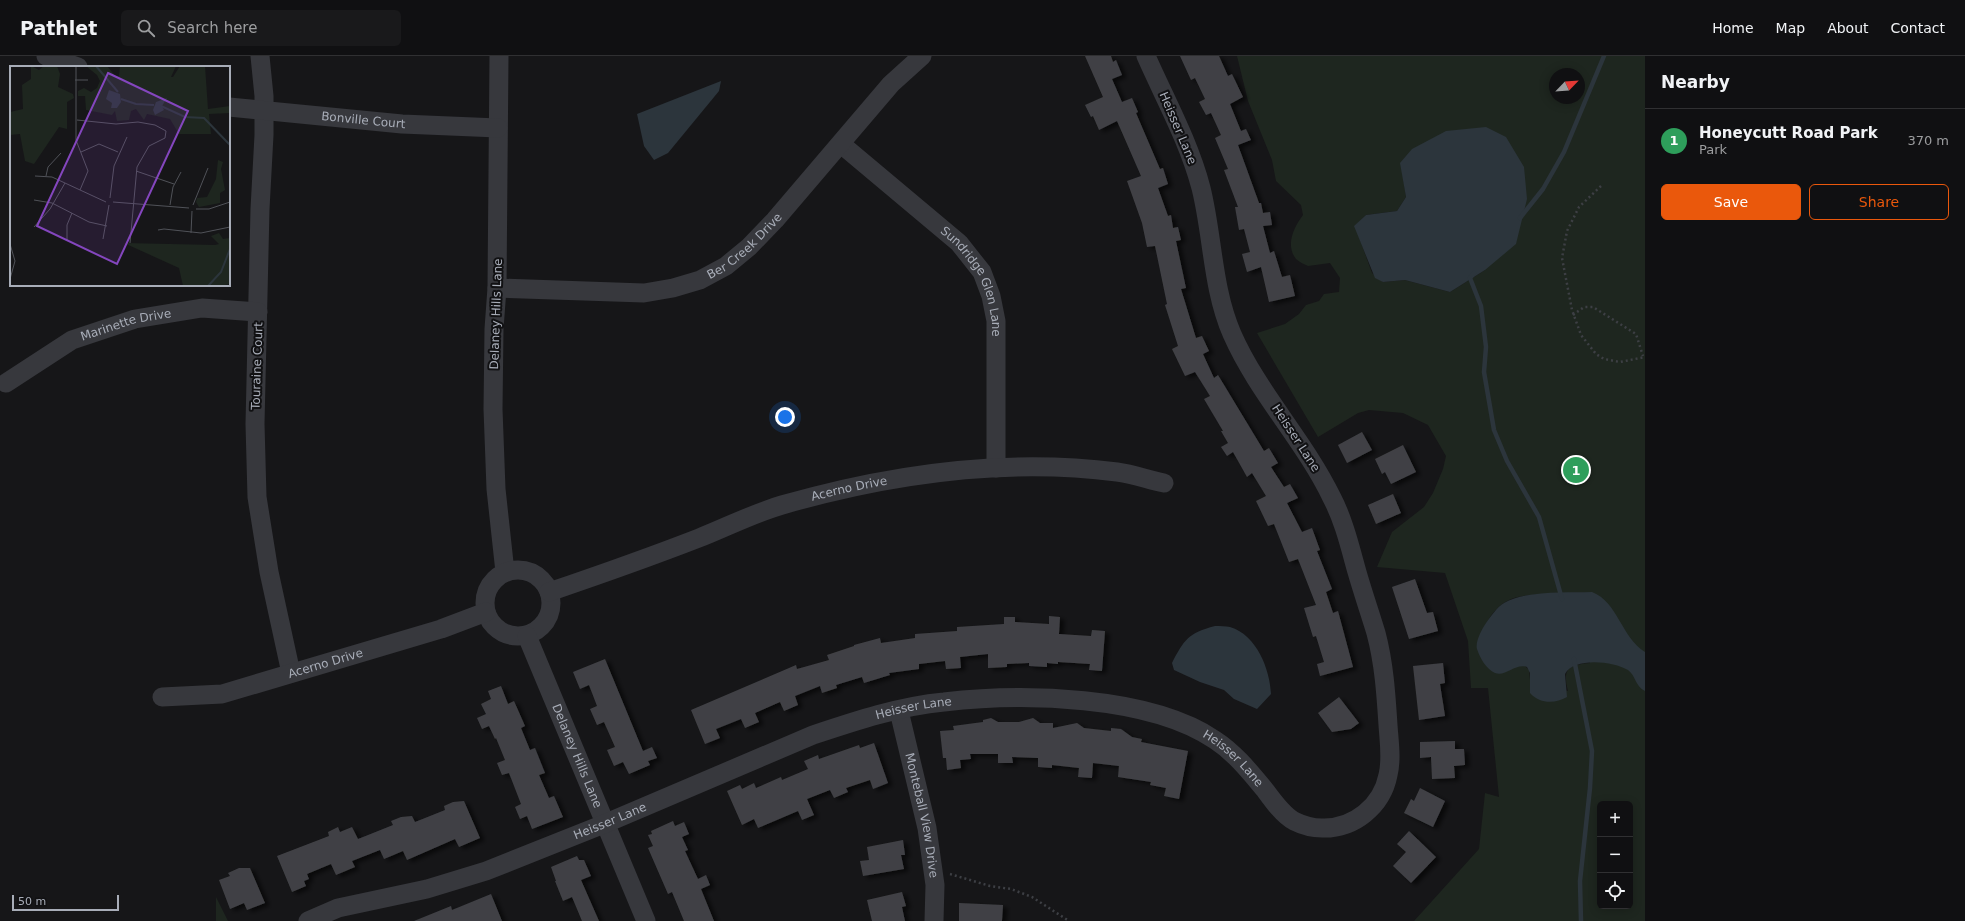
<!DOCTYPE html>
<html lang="en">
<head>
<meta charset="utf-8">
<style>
  body { margin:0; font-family:"DejaVu Sans",sans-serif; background:#19191b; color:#f1f3f6 }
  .controls { position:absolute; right:12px; bottom:12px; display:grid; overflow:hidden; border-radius:6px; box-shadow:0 2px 10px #0003 }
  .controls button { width:36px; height:36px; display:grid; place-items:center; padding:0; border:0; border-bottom:1px solid #303032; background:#101012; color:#f1f3f6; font:20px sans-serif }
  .compass { position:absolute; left:1549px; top:12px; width:36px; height:36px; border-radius:50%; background:#101012; box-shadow:0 2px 10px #0003; rotate:65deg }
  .scale { position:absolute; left:12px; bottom:10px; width:107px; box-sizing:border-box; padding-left:4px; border:2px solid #a8adb8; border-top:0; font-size:11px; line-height:14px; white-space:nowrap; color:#a8adb8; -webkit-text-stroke:3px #111113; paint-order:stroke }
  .you { position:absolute; left:785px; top:361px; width:14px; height:14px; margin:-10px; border:3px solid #fff; border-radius:50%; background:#1a73e8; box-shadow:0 0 0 6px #1a73e833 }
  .badge { display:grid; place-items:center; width:26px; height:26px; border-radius:50%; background:#ea580c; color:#fff; font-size:13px; font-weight:700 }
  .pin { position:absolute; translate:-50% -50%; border:2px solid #fff; box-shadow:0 1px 4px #0006 }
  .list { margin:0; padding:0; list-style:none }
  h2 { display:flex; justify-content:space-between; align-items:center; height:52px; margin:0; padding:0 16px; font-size:17px }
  h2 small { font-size:13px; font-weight:400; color:#9c9d9f }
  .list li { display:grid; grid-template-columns:26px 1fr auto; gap:12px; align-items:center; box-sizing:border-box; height:64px; padding:0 16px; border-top:1px solid #303032 }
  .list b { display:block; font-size:15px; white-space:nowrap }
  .list p { margin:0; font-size:13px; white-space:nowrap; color:#9c9d9f }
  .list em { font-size:13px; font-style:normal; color:#9c9d9f }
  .actions { display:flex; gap:8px; padding:12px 16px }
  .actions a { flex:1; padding:9px 0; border:1px solid #ea580c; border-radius:6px; text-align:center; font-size:14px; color:#ea580c }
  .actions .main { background:#ea580c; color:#fff }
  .icon { flex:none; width:22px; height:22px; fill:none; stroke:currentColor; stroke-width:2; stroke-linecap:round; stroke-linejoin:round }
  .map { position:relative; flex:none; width:1645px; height:865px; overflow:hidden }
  header { display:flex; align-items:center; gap:24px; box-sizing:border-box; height:56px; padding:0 20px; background:#101012; border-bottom:1px solid #303032 }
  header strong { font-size:19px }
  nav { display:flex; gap:22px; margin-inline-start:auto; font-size:14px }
  .search { width:280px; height:36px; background:#19191b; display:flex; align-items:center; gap:10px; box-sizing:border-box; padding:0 14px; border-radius:6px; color:#9c9d9f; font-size:15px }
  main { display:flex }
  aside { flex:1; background:#101012 }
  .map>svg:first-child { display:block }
  .green { fill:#1e261f; fill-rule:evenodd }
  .water { fill:#2c353c }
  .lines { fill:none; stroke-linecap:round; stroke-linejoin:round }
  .stream { stroke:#2c353c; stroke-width:4.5 }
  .building { fill:#404145; filter:url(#shadow) }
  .path { stroke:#3d3f44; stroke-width:2.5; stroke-dasharray:2 3; stroke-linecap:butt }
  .minor { stroke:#37383d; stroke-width:19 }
  .labels { text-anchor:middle; stroke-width:4; stroke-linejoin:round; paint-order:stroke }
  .street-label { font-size:12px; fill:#a8adb8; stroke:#111113 }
  .inset-river { fill:none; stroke:#2c353c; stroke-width:2 }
  .inset-road { fill:none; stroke:#505258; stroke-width:1 }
  .view { fill:#8446be; fill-opacity:0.15; stroke:#8446be; stroke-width:2 }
  .inset-edge { fill:none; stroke:#a8adb8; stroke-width:2 }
</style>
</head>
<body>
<header>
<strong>Pathlet</strong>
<div class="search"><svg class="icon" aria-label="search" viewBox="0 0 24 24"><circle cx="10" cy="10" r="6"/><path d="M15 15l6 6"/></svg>Search here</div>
<nav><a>Home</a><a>Map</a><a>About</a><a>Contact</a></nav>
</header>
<main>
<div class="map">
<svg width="1645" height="865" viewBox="0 0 1645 865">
  <defs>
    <filter id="shadow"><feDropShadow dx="4.5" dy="2.5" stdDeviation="2" flood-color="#0009"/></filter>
  </defs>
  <rect width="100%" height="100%" fill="#161618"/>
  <g class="green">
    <path d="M 1237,0 L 1645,0 L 1645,865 L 1414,865 L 1479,793 L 1485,737 L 1499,741 L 1488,632 L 1471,632 L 1468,585 L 1445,517 L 1377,511 L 1392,476 L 1424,451 L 1433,437 L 1443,413 L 1446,400 L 1428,369 L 1403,357 L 1369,354 L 1358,357 L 1318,381 L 1257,277 L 1285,268 L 1299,258 L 1306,249 L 1319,245 L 1324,238 L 1339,236 L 1340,222 L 1330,207 L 1308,210 C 1304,208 1299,206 1296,203 C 1285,189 1294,171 1303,159 L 1301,149 L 1276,125 L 1272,104 L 1248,45 ZM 1555,18 L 1579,18 L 1579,42 L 1555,42 ZM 1401,107 L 1485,214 L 1450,236 L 1405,224 L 1383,226 L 1372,217 L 1355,170 L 1366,159 L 1397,155 L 1406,141 ZM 1543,538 L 1590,607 C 1569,609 1562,612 1568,635 L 1530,624 L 1529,614 L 1524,609 L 1516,610 L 1507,615 L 1477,590 C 1482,573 1492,552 1509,544 C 1520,539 1532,539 1543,538 ZM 1600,748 L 1630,748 L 1630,850 L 1600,850 Z"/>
    <path d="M 216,841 L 228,865 L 216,865 Z"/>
  </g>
  <g class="water">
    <path d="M 721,25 L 719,35 L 668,97 L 654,104 L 644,90 L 637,58 Z"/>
    <path d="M 1486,71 L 1506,81 L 1524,111 L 1527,143 L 1516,188 L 1485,214 L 1450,236 L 1405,224 L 1383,226 L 1375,222 L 1354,170 L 1366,159 L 1397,155 L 1406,141 L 1400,107 L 1412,93 L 1446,75 Z"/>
    <path d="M 1592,536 C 1618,546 1621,581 1645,596 L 1645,635 C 1635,630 1636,620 1628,614 C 1613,605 1574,601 1565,618 L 1567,641 C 1555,648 1540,648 1530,637 L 1530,617 L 1527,611 C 1515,607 1506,621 1495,617 C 1486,613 1480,602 1477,593 C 1475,586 1482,573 1486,567 C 1491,560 1497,551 1504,547 C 1526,534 1567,537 1592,536 Z"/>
    <path d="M 1215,570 C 1220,570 1226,570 1230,571 C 1257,579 1270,614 1271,638 L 1257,653 L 1234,643 L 1224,634 L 1200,626 L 1174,614 L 1172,607 C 1184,584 1188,577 1215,570 Z"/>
  </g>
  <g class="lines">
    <g class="stream">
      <path d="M 1520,162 L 1543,133 L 1564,96 L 1604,0"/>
      <path d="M 1474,217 L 1470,222 L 1481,250 L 1486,291 L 1484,316 L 1494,374 L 1507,405 L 1539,461 L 1562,543"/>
      <path d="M 1574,603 L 1592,695 L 1590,732 L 1580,825 L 1581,865"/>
    </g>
  </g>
  <g class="building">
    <path d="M 1085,0 L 1111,0 L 1113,6 L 1116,4 L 1122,19 L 1112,23 L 1122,46 L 1132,42 L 1138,56 L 1136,57 L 1160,113 L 1163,112 L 1168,128 L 1158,132 L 1168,160 L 1171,159 L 1173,172 L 1178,171 L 1181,184 L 1176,185 L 1186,232 L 1181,233 L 1196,282 L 1202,280 L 1209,295 L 1203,298 L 1214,322 L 1218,319 L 1264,395 L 1269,392 L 1278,407 L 1271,411 L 1284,431 L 1290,428 L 1298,442 L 1287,447 L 1302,476 L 1312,472 L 1320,494 L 1317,495 L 1332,533 L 1326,536 L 1333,557 L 1338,555 L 1353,611 L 1320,620 L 1317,608 L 1324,606 L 1316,580 L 1313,581 L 1304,552 L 1316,549 L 1298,503 L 1289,506 L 1274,468 L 1268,470 L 1256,445 L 1266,440 L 1252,417 L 1247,421 L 1233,396 L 1227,400 L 1221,391 L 1228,387 L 1221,375 L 1223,375 L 1204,343 L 1210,340 L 1195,316 L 1185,320 L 1172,293 L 1178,290 L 1165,249 L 1167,248 L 1155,190 L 1147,191 L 1142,167 L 1127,125 L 1141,120 L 1117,65 L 1099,74 L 1093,60 L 1091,61 L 1085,49 L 1103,41 Z"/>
    <path d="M 1180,0 L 1219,0 L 1228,20 L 1232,18 L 1243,41 L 1230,48 L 1241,75 L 1246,73 L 1251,84 L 1238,89 L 1259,147 L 1261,147 L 1263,157 L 1270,156 L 1272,169 L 1263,170 L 1270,197 L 1274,195 L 1282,221 L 1290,219 L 1295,240 L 1269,246 L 1261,211 L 1247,216 L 1242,198 L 1250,196 L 1244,173 L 1239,174 L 1235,151 L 1238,151 L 1224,114 L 1228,113 L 1215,82 L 1221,79 L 1211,57 L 1206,59 L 1199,46 L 1205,43 L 1195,22 L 1191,24 Z"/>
    <path d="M 1362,376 L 1372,394 L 1347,407 L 1338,389 Z"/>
    <path d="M 1403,389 L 1416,416 L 1391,428 L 1385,416 L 1382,418 L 1375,403 Z"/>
    <path d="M 1393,438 L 1401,457 L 1376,468 L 1368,449 Z"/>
    <path d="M 1415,523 L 1427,557 L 1433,556 L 1438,575 L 1409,583 L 1392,531 Z"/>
    <path d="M 1049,560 L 1060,561 L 1059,578 L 1091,580 L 1092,574 L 1105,575 L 1102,615 L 1089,614 L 1090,608 L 1058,606 L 1058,608 L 1047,607 L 1047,611 L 1029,610 L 1029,607 L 1007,608 L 1007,611 L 988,612 L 988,598 L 960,601 L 961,612 L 946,613 L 945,605 L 919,608 L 919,613 L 889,617 L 890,619 L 864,627 L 862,621 L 836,629 L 837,632 L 822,637 L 820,630 L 795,640 L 798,649 L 784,655 L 780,646 L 755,657 L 759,666 L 745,672 L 741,663 L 716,673 L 720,682 L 705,688 L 691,654 L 796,609 L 797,613 L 829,604 L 827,599 L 854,590 L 854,589 L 880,582 L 881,587 L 915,582 L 915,578 L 957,575 L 957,571 L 1004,568 L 1004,561 L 1015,561 L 1015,566 L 1049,568 Z"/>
    <path d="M 605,603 L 643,695 L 652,691 L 657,702 L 648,705 L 650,709 L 629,718 L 623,706 L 614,710 L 607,694 L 615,691 L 604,666 L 597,669 L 590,653 L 597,650 L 589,629 L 580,633 L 573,616 Z"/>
    <path d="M 1443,607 L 1445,627 L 1440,628 L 1445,660 L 1419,664 L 1413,610 Z"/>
    <path d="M 501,630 L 508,648 L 514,645 L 525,670 L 521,672 L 530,694 L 535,692 L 545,717 L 539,719 L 549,742 L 554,740 L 563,761 L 532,773 L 527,760 L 520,763 L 515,751 L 521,748 L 509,717 L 502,719 L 497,707 L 505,704 L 496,682 L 495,683 L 489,670 L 482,673 L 477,662 L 486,658 L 481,648 L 491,643 L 488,635 Z"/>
    <path d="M 1339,641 L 1359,667 L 1351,673 L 1332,676 L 1318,657 Z"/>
    <path d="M 991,662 L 998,666 L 1019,666 L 1033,662 L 1040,667 L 1053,667 L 1053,672 L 1077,667 L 1084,672 L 1111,675 L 1111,672 L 1121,673 L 1132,681 L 1142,683 L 1141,686 L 1188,695 L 1179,743 L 1164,740 L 1166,732 L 1150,729 L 1151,726 L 1118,721 L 1119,710 L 1093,707 L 1092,722 L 1078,721 L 1079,712 L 1052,709 L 1052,712 L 1038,711 L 1038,702 L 1012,701 L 1013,707 L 998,707 L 998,698 L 970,698 L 971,703 L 960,704 L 961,712 L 947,714 L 946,702 L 943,702 L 940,675 L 954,674 L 953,670 L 983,666 L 983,664 Z"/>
    <path d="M 1455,685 L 1455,693 L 1464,693 L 1465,709 L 1454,710 L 1455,722 L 1432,723 L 1431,701 L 1420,702 L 1420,686 Z"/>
    <path d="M 874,687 L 888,727 L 873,733 L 870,724 L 846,732 L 848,736 L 834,742 L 830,734 L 807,743 L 814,759 L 802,764 L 798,755 L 758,772 L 754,763 L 742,769 L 727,735 L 740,729 L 742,733 L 754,727 L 756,732 L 781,721 L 782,724 L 808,713 L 804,705 L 818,699 L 819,703 L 859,689 L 860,692 Z"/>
    <path d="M 1420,732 L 1445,745 L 1433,771 L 1404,757 L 1411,743 L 1414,745 Z"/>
    <path d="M 464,745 L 480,782 L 459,791 L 455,783 L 407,804 L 403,795 L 384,803 L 380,794 L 352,805 L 355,811 L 336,819 L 331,808 L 307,818 L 309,823 L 304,825 L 306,830 L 292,836 L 277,800 L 329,780 L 328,776 L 338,771 L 340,776 L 352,771 L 358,783 L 393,769 L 391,765 L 401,761 L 412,760 L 415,766 L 445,754 L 444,750 L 453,746 Z"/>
    <path d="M 673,765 L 675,770 L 684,766 L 689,778 L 682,781 L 688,794 L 685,795 L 698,823 L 706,819 L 710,829 L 701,833 L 714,865 L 684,865 L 672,836 L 668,838 L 648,792 L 653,790 L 648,779 L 652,778 L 651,775 Z"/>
    <path d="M 1409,775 L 1436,801 L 1411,827 L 1393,810 L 1406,796 L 1397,788 Z"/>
    <path d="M 903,784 L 905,799 L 901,799 L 904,813 L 863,820 L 860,805 L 869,804 L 867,791 Z"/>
    <path d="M 577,800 L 579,804 L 584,804 L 591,820 L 581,824 L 599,865 L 582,865 L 572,841 L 563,845 L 555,825 L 556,825 L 551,811 Z"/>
    <path d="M 239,812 L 250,812 L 265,847 L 247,854 L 244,847 L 230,853 L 219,824 L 230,820 L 228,817 Z"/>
    <path d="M 902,836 L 906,850 L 902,851 L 905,865 L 872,865 L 867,844 Z"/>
    <path d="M 491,838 L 502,865 L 414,865 L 451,850 L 452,854 Z"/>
    <path d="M 959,847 L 1003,849 L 1002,865 L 959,865 Z"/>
  </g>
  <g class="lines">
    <g class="path">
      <path d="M 1601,130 L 1579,151 L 1567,175 L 1562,202 L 1572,254 L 1581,279 L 1596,298 L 1604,303 L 1620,306 L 1645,301"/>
      <path d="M 1573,259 L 1584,251 L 1593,251 L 1636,278 L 1643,300"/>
      <path d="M 950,818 L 990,830 L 1011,833 L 1032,841 L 1069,865"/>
    </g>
    <g class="minor">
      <path d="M 46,0 L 78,11"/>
      <path d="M 260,0 L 264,40 L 264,79 L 260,153 L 255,368 L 257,441 L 269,516 L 291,617"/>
      <path d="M 499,0 L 497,232 L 494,273 L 493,353 L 496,433 L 505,516"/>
      <path id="s1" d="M 229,51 L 402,68 L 498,72"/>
      <path id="s2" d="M 841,88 L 959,187 L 982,216 L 991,240 L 996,265 L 996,412"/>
      <path id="s3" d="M 497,232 L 644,237 L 673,232 L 700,224 L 726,210 L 749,191 L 775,164 L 891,28 L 922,0"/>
      <path id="s4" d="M 6,327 L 72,284 L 135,263 L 202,252 L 258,256"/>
      <circle cx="518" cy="547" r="33"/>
      <path id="s5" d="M 549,536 C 599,519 650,501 699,482 C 727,471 754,457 782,449 C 890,418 1006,402 1117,416 C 1133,418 1149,424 1164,427"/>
      <path id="s6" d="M 527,580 L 646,865"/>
      <path id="s7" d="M 162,641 L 222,638 L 441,573 L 486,556"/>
      <path id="s8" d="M 899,655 L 927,772 L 935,829 L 934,865"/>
      <path id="s9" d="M 308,865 L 338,852 L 427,833 L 486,815 L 604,768 L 813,679 C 855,665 900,650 944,646 C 1022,637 1149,639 1215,684 C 1235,697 1250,716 1265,734 C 1273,745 1283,759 1294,765 C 1302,769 1313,772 1322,772 C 1354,773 1382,750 1388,719 C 1392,703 1389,685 1388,669 C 1386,638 1384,607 1376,577 C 1370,557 1363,537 1357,516 C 1350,491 1344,465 1332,442 C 1304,384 1258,337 1232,278 C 1212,232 1213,180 1201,132 C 1189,86 1165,43 1146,0"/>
    </g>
  </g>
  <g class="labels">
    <g class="street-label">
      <text dy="4" stroke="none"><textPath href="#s1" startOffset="135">Bonville Court</textPath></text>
      <text transform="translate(1178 72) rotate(67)" y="4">Heisser Lane</text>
      <text dy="4" stroke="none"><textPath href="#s3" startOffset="261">Ber Creek Drive</textPath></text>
      <text dy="4" stroke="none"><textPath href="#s2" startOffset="195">Sundridge Glen Lane</textPath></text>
      <text transform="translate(496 258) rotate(-88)" y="4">Delaney Hills Lane</text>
      <text dy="4" stroke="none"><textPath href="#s4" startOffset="135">Marinette Drive</textPath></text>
      <text transform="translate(257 310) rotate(-88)" y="4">Touraine Court</text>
      <text transform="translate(1296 382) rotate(57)" y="4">Heisser Lane</text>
      <text dy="4" stroke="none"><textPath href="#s5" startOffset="318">Acerno Drive</textPath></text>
      <text dy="4" stroke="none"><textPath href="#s7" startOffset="168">Acerno Drive</textPath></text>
      <text dy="4" stroke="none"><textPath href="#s9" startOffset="644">Heisser Lane</textPath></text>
      <text dy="4" stroke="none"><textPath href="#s6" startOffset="130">Delaney Hills Lane</textPath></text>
      <text dy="4" stroke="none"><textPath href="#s9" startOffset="979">Heisser Lane</textPath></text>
      <text dy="4" stroke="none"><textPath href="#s8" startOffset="107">Monteball View Drive</textPath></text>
      <text dy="4" stroke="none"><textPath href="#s9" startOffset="319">Heisser Lane</textPath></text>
    </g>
  </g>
  <g transform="translate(10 10)">
    <rect width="220" height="220" fill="#161618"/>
    <path d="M 21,0 L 29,4 L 34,0 L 47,0 L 50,8 L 48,21 L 63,28 L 64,32 L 57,36 L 57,63 L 49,61 L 24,98 L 15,95 L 10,68 L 0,69 L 0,46 L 13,43 L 12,19 L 21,13 ZM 76,0 L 97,0 L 106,11 L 109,10 L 110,0 L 166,0 L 161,11 L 163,11 L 170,0 L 195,0 L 198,43 L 220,40 L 220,47 L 199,48 L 201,68 L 169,68 L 160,53 L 137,48 L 134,54 L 126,43 L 121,45 L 119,54 L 107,55 L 105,45 L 102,49 L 76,44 L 75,30 L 68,30 L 68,25 L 74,22 L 81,26 L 87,22 L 90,15 L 87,9 ZM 208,94 L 213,96 L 211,103 L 215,124 L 210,127 L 210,137 L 189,141 L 186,136 L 187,132 L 197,131 L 206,113 ZM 209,167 L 213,173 L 220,172 L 220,218 L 211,220 L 173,220 L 169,202 L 114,177 L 205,179 L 209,178 L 201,170 Z" fill="#1e261f"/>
    <path d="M 99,24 L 110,28 L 111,36 L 107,42 L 101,42 L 102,37 L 96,33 ZM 157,32 L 152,40 L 154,44 L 145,49 L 143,44 L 146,36 Z" fill="#2c353c"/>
    <path class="inset-river" d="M 86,0 L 108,26M 111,33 L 126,38 L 144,39M 151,40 L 175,51 L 194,52 L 220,79M 198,220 L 211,206 L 220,183"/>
    <path class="inset-road" d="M 66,0 L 66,74 L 78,105 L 70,124M 65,14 L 78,14M 67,54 L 106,58 L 128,56 L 145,59 L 156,65 L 155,72 L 139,80 L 127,101 L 120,177M 71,86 L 89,78 L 108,86M 126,105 L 164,118M 25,110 L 42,111 L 96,136M 36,110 L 38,101 L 51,87M 100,132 L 104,100 L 117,71M 24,134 L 42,137 L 79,156 L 97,160M 103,136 L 179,142M 160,139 L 163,121 L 171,106M 183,139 L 198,102M 186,143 L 199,143 L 220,136M 24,161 L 40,143 L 55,117M 148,164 L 154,163 L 191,167 L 220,161M 181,167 L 182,145M 93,173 L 99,139M 57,174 L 57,159 L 62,147M 0,178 L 5,195 L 0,213"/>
    <path class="view" d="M 98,7 L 178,45 L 107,198 L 27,160 Z"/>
    <rect width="220" height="220" class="inset-edge"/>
  </g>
</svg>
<div class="controls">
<button>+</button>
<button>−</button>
<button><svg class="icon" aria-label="locate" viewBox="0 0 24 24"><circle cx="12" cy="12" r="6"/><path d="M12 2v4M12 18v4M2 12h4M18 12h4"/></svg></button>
</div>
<svg class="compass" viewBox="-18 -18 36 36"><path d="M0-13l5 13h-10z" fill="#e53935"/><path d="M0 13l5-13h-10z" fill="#9c9d9f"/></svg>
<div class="scale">50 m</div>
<div class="you"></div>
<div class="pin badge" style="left:1576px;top:414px;background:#2e9e5b">1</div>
</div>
<aside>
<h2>Nearby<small></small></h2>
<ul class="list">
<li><span class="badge" style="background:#2e9e5b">1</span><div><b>Honeycutt Road Park</b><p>Park</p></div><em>370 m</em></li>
</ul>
<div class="actions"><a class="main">Save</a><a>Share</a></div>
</aside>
</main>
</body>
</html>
